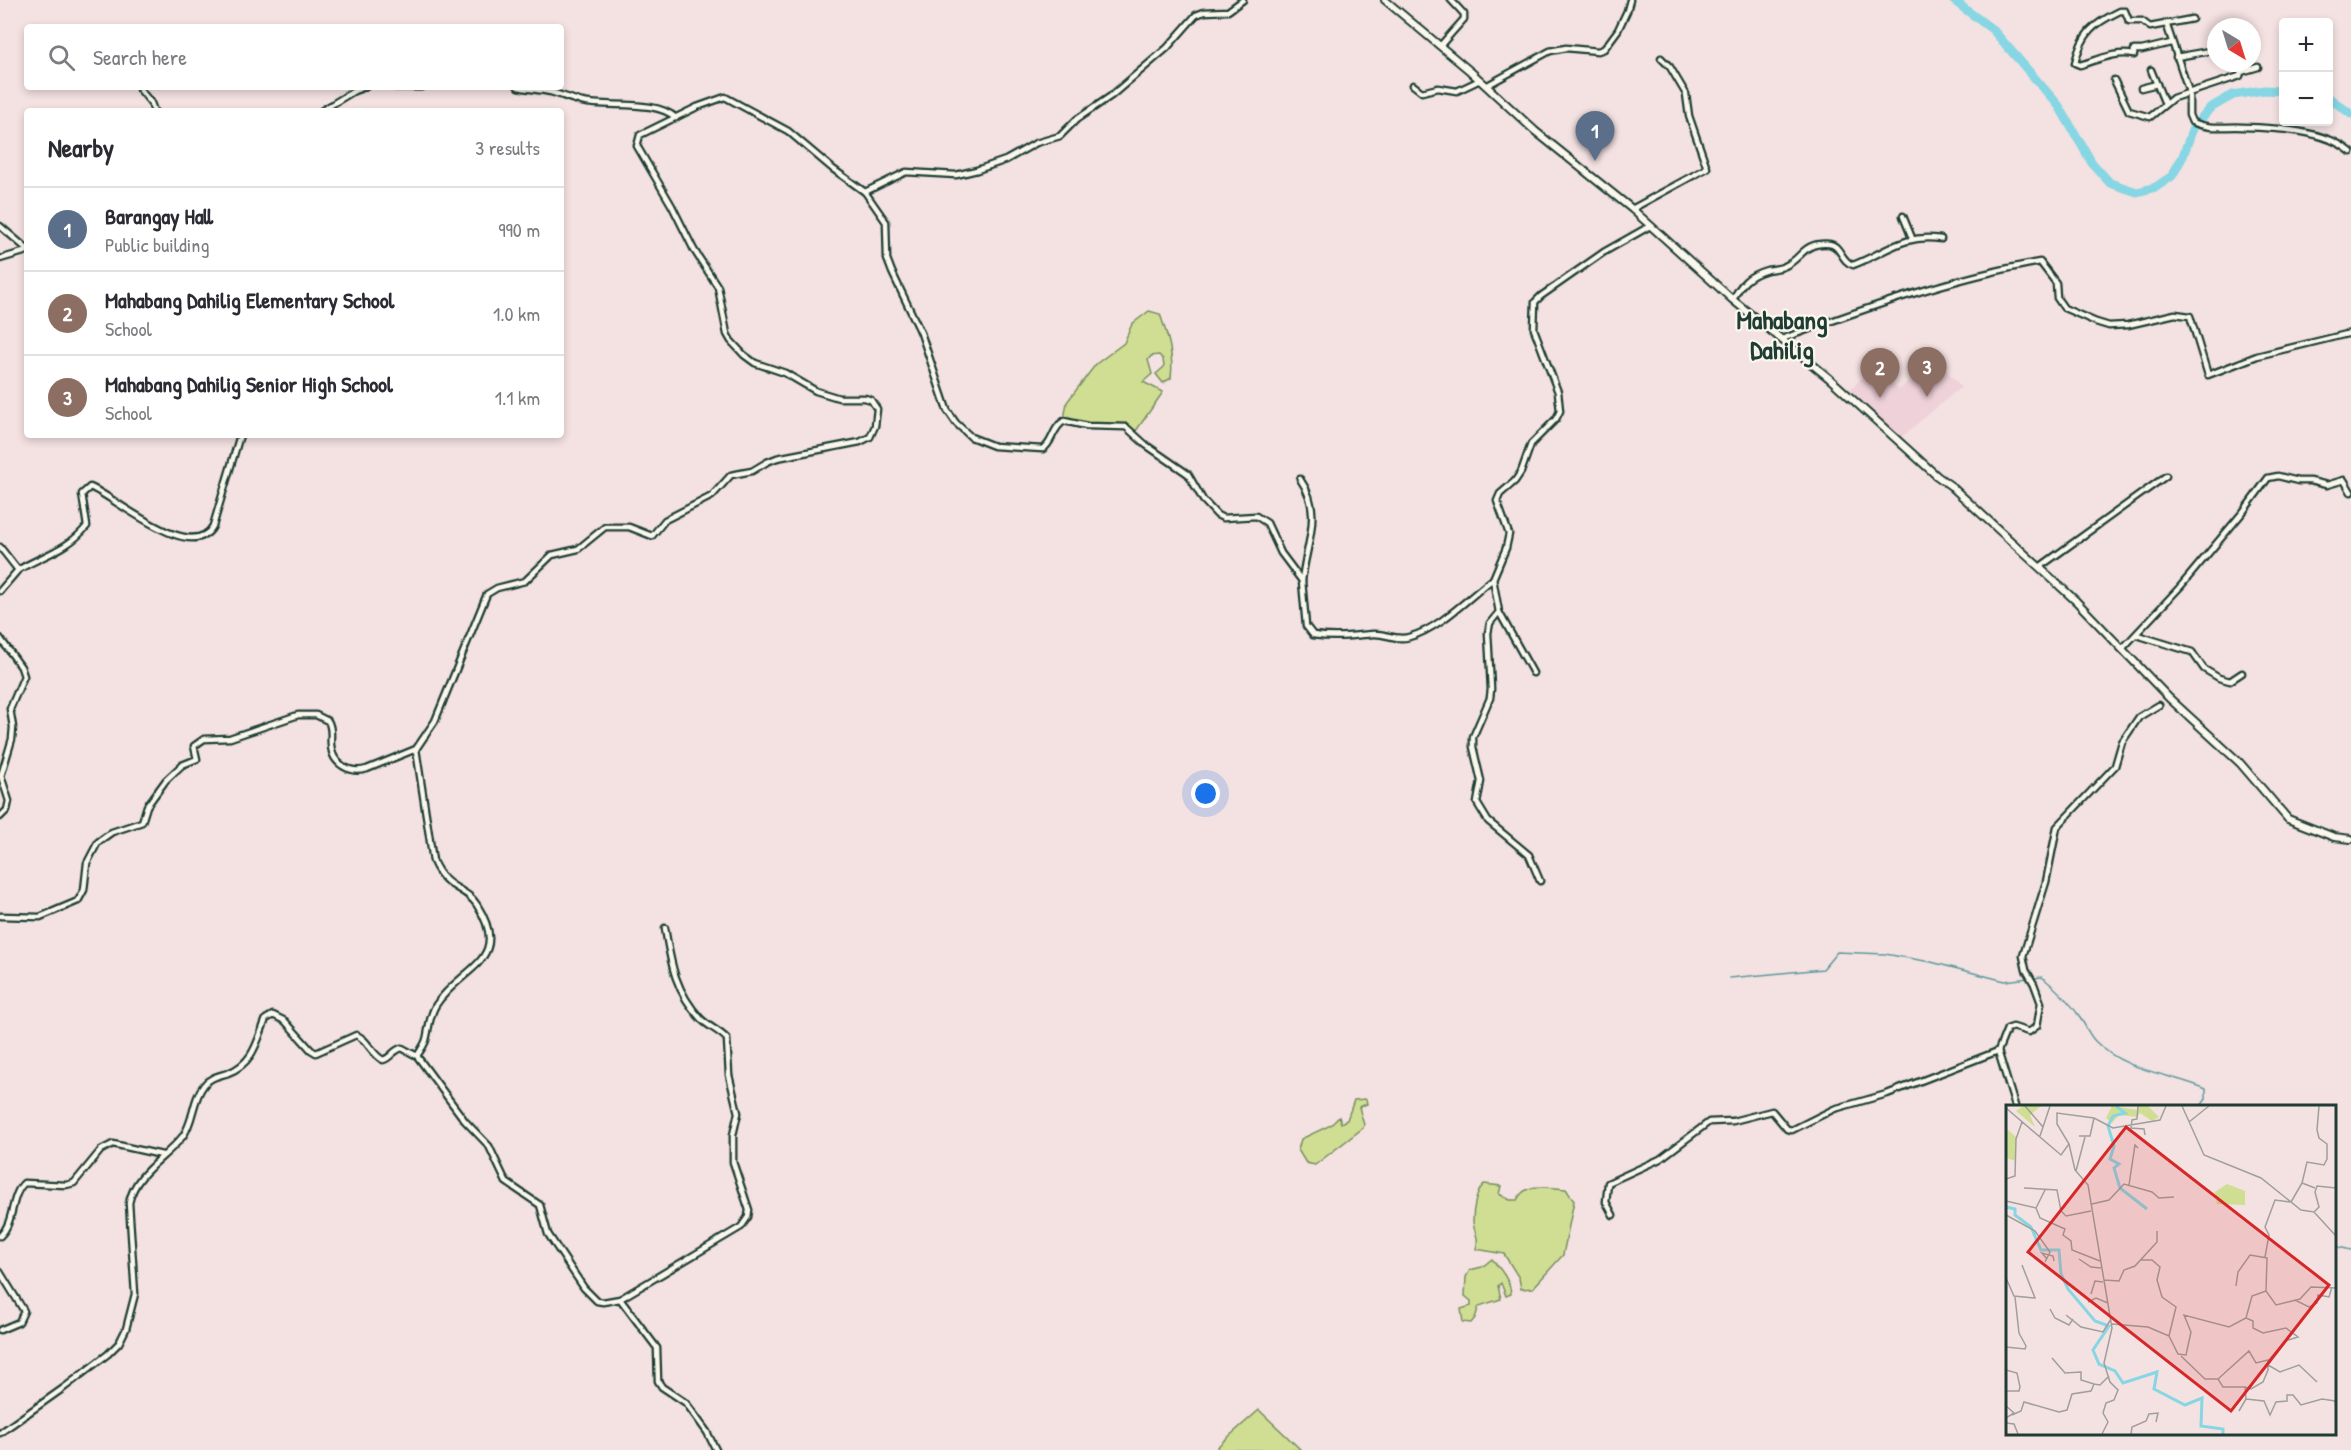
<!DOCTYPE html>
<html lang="en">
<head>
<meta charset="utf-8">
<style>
  body { margin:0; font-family:"Patrick Hand",sans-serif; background:#f7f7f7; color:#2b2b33 }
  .controls { position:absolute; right:18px; top:18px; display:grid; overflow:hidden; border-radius:6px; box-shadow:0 3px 9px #0003 }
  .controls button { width:54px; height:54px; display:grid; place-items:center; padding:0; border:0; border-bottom:2px solid #e1e1e2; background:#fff; color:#2b2b33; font:30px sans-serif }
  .compass { position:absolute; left:2207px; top:18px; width:54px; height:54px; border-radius:50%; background:#fff; box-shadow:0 3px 9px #0003; rotate:142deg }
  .you { position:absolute; left:1206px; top:794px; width:21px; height:21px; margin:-15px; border:4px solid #fff; border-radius:50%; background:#1a73e8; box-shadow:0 0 0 9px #1a73e833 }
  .badge { display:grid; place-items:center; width:39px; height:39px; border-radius:50%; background:#1f3d34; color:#fff; font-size:20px; font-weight:700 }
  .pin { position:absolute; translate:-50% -50px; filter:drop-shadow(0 2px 3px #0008) }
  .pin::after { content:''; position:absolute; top:32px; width:21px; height:18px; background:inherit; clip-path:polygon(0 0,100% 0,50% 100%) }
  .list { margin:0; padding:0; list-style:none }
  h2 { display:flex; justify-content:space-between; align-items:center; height:78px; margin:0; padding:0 24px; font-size:26px }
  h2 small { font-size:20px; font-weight:400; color:#7c7c81 }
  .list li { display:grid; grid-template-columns:39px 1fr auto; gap:18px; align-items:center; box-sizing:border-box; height:84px; padding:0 24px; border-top:2px solid #e1e1e2 }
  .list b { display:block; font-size:22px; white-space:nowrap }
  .list p { margin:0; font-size:20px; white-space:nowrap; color:#7c7c81 }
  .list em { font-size:20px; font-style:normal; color:#7c7c81 }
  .icon { flex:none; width:33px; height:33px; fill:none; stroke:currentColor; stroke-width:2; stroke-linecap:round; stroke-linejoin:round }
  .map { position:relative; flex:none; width:2351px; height:1450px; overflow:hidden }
  .search { position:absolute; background:#fff; box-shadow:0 3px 9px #0003; left:24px; top:24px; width:540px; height:66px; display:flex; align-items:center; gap:15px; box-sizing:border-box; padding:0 21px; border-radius:6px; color:#7c7c81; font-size:22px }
  .panel { position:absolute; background:#fff; box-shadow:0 3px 9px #0003; left:24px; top:108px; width:540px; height:330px; border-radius:6px }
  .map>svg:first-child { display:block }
  .built { fill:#efd1d9 }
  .green { fill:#cfde92; stroke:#778e63; stroke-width:1.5 }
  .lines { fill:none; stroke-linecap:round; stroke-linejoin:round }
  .stream { stroke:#5d999d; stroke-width:1.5 }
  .river { stroke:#86d6e3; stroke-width:9 }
  .minor-casing { stroke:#1f3d34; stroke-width:9 }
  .tertiary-casing { stroke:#1f3d34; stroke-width:10 }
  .minor { stroke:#fbf7ec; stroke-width:4.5 }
  .tertiary { stroke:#fbf7ec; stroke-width:6 }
  .labels { text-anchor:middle; stroke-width:4.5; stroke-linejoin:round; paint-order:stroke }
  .quarter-label { font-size:26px; font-weight:bold; fill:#1f3d34; stroke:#fbf7ec }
  .inset-river { fill:none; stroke:#86d6e3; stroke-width:3 }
  .inset-road { fill:none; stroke:#9f9f9c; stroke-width:1.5 }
  .view { fill:#d62828; fill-opacity:0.15; stroke:#d62828; stroke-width:3 }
  .inset-edge { fill:none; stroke:#1f3d34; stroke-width:3 }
</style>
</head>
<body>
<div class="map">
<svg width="2351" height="1450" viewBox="0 0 2351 1450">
  <rect width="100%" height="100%" fill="#f4e1e1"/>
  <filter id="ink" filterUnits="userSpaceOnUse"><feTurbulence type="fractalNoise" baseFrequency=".0167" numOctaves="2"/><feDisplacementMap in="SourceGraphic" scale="12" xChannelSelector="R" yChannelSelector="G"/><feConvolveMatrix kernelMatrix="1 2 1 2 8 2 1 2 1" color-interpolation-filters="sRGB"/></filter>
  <g filter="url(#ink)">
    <path class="built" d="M 1935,357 L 1961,387 L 1900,438 L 1847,393 L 1874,365 L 1899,390 Z"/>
    <g class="green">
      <path d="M 1149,311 L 1160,314 C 1168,337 1174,354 1171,378 L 1163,383 L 1156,374 L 1164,367 L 1163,359 L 1159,355 L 1151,356 L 1148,360 L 1152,374 L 1143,382 L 1163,392 L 1136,431 L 1129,427 L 1101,427 L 1064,420 L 1067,402 L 1096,364 L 1124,343 L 1132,324 Z"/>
      <path d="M 1366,1099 L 1367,1104 L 1359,1107 L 1364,1125 L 1363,1128 L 1315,1165 L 1306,1163 L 1298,1150 L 1301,1139 L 1331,1125 L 1339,1117 L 1341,1123 L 1347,1120 L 1354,1100 Z"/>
      <path d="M 1484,1184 L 1501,1186 L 1499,1194 L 1510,1200 L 1517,1200 C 1526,1181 1548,1188 1566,1189 L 1574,1201 L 1563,1255 L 1533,1288 L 1521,1289 L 1519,1278 L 1504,1254 L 1476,1249 C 1480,1235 1473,1232 1473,1221 C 1473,1209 1476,1192 1484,1184 Z"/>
      <path d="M 1492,1259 C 1501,1270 1510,1280 1511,1294 L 1506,1296 L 1501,1283 L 1498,1286 L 1501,1299 L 1479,1306 L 1475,1318 L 1471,1323 L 1463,1322 L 1461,1309 L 1471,1306 L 1471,1301 L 1465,1296 L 1466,1277 L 1470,1270 L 1482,1267 Z"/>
      <path d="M 1259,1410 L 1301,1450 L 1218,1450 L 1217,1447 Z"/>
    </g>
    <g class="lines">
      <g class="stream">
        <path d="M 1729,978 L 1823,969 L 1837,952 L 1885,954 L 1931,962 L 2005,981 L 2029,978"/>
        <path d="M 2034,978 L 2042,977 C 2057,989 2069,1001 2080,1017 C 2085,1025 2089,1035 2095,1041 C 2125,1072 2169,1073 2206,1089 L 2206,1099 L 2201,1106"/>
        <path d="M 2334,1246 L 2351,1250"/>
      </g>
      <g class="river">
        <path d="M 1953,0 L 1993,30 L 2059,106 L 2092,163 L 2110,183 L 2137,192 L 2156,187 L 2172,176 L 2183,156 L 2193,128 L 2210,108 L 2233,95 L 2264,90 L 2284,91"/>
        <path d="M 2328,97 L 2351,114"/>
      </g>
      <defs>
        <g id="minor">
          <path d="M 2166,23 L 2189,92 L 2189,115 L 2192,122 C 2211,130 2223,126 2243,127 C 2277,128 2325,130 2351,152"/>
          <path d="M 2171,43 L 2142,50 L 2134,50 L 2134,55 C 2116,51 2097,60 2080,65 L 2075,63 C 2082,33 2093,24 2120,11 L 2125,11 L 2129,21 L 2142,21 L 2150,27 L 2192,19"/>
          <path d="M 1440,46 L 1464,19 L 1464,14 L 1451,0"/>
          <path d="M 2176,57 L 2216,50"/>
          <path d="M 2151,70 L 2165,104"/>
          <path d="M 2241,72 L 2258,67"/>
          <path d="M 2114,80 L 2129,111 L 2150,117 L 2173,98 L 2240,76 L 2241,72 L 2238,63"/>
          <path d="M 1413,85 L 1422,92 L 1438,88 L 1457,91 L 1480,80"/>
          <path d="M 1486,86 L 1550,51 L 1566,48 L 1598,51 L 1604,49 L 1618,30 L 1627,11 L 1630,0"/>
          <path d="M 138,87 L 151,103 L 154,111"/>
          <path d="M 395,87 L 421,87"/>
          <path d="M 518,87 C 529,89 540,90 551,92 C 561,95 571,99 582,102 C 609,108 656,99 676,118"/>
          <path d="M 2141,88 L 2157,84"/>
          <path d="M 321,111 L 354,91 L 365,87"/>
          <path d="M 865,192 L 906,172 L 956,175 L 977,170 L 1006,160 L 1036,143 L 1060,136 L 1077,119 L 1111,96 L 1167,48 L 1196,15 L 1204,12 L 1228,11 L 1243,0"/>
          <path d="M 1632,209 L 1707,168 L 1689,116 L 1686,94 L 1670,67 L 1661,58"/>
          <path d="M 1903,216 L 1912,238"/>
          <path d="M 0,226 L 27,249"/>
          <path d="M 0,259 L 27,251"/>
          <path d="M 1733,300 C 1740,284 1749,275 1767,270 C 1773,269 1779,269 1785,266 C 1802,259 1802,242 1829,244 C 1841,245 1841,262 1853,265 C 1885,253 1904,233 1941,239"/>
          <path d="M 1782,339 C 1866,308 1951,278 2040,262 L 2056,283 L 2057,298 L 2064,308 L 2096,322 L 2109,326 L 2128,325 L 2175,314 L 2190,316 L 2208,375 L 2257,356 L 2351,333"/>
          <path d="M 1300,479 C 1324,513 1306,543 1302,581"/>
          <path d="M 0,547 L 18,570 C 43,555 68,550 87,526 L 82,494 L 90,487 C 115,497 192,565 213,526 L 240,435"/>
          <path d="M 2041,566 L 2166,476"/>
          <path d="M 0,591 L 18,570"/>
          <path d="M 1499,612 L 1533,673"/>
          <path d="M 2137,635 L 2192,652 L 2204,669 L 2219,678 L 2230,681 L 2242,673"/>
          <path d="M 0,638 L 21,667 L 24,676 L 10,709 L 13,727 L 12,739 L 1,776 L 9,801 L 7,810 L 0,817"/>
          <path d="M 2122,649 L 2180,587 L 2243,512 L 2268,478 L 2278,476 L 2298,481 L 2310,481 L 2327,485 L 2344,480 L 2351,492"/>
          <path d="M 1540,881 L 1529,855 L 1488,821 L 1477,803 L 1481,781 L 1473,747 L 1473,737 L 1490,698 L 1491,689 L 1488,633 L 1490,623 L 1499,612 L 1493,579 L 1506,548 L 1509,534 L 1497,501 L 1500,494 L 1515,481 L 1521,472 L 1531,444 L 1556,419 L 1560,411 L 1558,392 L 1534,329 L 1535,302 L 1541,296 L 1604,252 L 1650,226"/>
          <path d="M 0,916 L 40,917 L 78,901 L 84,890 L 87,863 L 98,842 L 112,832 L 142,822 L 147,806 L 166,780 L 182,765 L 197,759 L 194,746 L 204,739 L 230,738 L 298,715 L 316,715 L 328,721 C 333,730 330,736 331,745 C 332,765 351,774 367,769 L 416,749"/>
          <path d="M 417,1056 C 420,1051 424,1046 426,1040 C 429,1029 429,1016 436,1005 C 460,967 513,962 477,905 C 465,886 446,891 433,861 L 416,749 L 435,721 L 487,594 L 497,588 L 525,581 L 552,555 L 578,549 L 605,527 L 629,527 L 652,536 L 665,520 L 712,496 L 731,475 L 752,471 L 767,462 L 777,458 L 860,442 L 870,437 L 875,426 L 877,409 L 871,400 L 865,398 L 839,398 L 816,391 L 785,373 L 755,363 L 744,355 L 731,341 L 727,334 L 718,287 L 694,250 L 672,206 L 637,146 L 640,135 L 697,107 L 725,97 L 788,131 L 833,169 L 865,192 L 886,222 L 887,259 L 892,272 L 921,333 L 947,410 L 956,423 L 971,437 L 994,446 L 1043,449 C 1053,443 1052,428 1064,421 L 1087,426 L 1126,427 L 1146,445 L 1188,474 L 1203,500 L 1217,515 L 1223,518 L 1256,516 L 1267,523 L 1281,553 L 1302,581 L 1306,626 L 1313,635 C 1333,638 1352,636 1373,634 C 1386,633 1396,641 1409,637 C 1439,629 1468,598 1493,579"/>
          <path d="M 2015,1106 L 1998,1051 L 2007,1029 L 2013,1027 L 2029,1032 L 2037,1026 L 2041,1003 L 2034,984 L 2026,970 L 2023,956 L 2046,882 L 2057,827 L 2115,766 L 2122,742 L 2139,717 L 2159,705"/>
          <path d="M 1613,1215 L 1606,1202 L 1608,1183 L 1660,1159 L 1709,1122 L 1733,1121 L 1772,1111 L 1787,1129 L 1792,1130 L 1834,1109 L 1887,1094 L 1998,1051"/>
          <path d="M 0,1236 C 15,1222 10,1196 24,1183 L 66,1185 L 74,1183 L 101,1150 L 113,1144 L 162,1155"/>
          <path d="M 0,1272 L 24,1311 L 19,1322 L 0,1330"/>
          <path d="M 620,1299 L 657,1348 L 658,1381 L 662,1387 L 686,1403 L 707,1432 L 716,1450"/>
          <path d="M 0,1433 L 65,1387 L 108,1354 L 119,1343 L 126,1329 L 135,1294 L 129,1203 C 135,1172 165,1159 183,1136 C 194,1121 192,1100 204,1085 C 210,1077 219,1076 228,1073 C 254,1063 257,1041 266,1019 L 273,1015 L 285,1021 L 311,1050 L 316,1053 L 356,1035 C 368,1039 371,1054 383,1060 C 391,1058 393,1050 402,1048 L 417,1056 L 465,1121 L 489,1146 L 506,1182 L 540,1205 L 548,1234 L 584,1288 L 597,1301 L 603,1302 L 620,1299 L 741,1227 L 748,1217 L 749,1210 L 733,1162 L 733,1135 L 738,1113 L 729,1075 L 727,1039 C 720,1031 709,1027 701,1019 C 675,991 671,964 665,928"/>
        </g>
        <path id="tertiary" d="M 1385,0 L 1470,71 L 1535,131 L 1632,209 L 1733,300 L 1829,378 L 1937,476 L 1951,486 L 2076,601 L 2169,698 L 2240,763 L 2288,819 L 2334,837 L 2351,839"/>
      </defs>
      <use href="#minor" class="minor-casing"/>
      <use href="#tertiary" class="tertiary-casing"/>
      <use href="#minor" class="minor"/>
      <use href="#tertiary" class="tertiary"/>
    </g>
  </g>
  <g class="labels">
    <g class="quarter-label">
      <text x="1782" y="329">Mahabang<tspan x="1782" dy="30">Dahilig</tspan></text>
    </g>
  </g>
  <g transform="translate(2006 1105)">
    <rect width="330" height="330" fill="#f4e1e1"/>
    <path d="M 17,1 L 35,1 L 24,10 L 29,22 L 10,6 ZM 106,1 L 132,5 L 133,1 L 142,1 L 153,12 L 146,16 L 134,8 L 131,12 L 113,10 L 106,18 L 100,13 ZM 1,24 L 10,32 L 10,56 L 0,53 ZM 221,79 L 239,86 L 239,100 L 211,99 L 209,87 Z" fill="#cfde92"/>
    <path class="inset-river" d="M 110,1 L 119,8 L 107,11 L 102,21 L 108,41 L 104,54 L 113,59 L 108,63 L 114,83 L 141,104M 0,102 L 9,104 L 9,110 L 25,122 L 35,145 L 53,145 L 55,169 L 62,184 L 89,216 L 103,221 L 87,245 L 93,259 L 109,266 L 117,278 L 151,267 L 148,284 L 179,300 L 196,293 L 195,321 L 217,324 L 217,329"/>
    <path class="inset-road" d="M 19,1 L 37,22M 132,1 L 131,14 L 126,15 L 125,23 L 138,24 L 139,30M 176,1 L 198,50 L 255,73 L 295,105 L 308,107 L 313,102 L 309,87 L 311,81 L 330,83M 0,3 L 55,50 L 63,39 L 51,19 L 51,8 L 88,13 L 107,23 L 154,15 L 160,1M 183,17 L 203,1M 34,31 L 44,1M 73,31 L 84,31 L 88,13M 63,39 L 69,65 L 82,80 L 106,223 L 98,258 L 104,277 L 112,285 L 108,295 L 100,298 L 97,308 L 102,317 L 96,329M 70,66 L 79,32M 0,74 L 9,71 L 10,34 L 16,17M 123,80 L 129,40 L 132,43M 18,83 L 51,85 L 55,106 L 60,111 L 85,106M 309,83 L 296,78 L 301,57 L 318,60 L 321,54 L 321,39 L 313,33 L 311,25 L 313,1M 0,96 L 30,103M 285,97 L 296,78M 86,99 L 103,95 L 118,79 L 146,87 L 153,93 L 168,92M 30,103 L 34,113 L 59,124 L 57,130 L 65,136 L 66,145 L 94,156M 30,103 L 39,85M 308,107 L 330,131M 0,110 L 29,126 L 44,147 L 39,157M 259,152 L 263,130 L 259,122 L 269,95 L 284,97M 41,154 L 36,148 L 47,151 L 48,156M 73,154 L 85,162 L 95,163M 135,155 L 146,155 L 154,162 L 151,175 L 156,192 L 170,202 L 163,231 L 172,249 L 180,250 L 185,227 L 178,210 L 223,222 L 240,213 L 246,191 L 260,186M 0,173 L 8,191 L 29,193 L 16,160M 98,175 L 113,176 L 118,165 L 129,161 L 151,137 L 151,126M 230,181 L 232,167 L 244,150 L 261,153 L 260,186 L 270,200 L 294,194 L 305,182 L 330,183M 85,189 L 89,176 L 97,177M 289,195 L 303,202 L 311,198 L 312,190 L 323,192 L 326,182M 82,197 L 90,193 L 102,198M 44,204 L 49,213 L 63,220 L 67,214M 60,210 L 75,222 L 97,227 L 105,214M 240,213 L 247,216 L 247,223 L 257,228 L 280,223 L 292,232 L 279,236 L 263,255M 106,219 L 142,222 L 163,231M 0,242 L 19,244 L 20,241 L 13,228 L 9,192M 175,251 L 199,274 L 212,274 L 217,282 L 239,282 L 240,294 L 233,306M 46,253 L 59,268 L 75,267 L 75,275 L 88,279M 262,260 L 274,267 L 293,260 L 311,277M 0,265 L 11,268 L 14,282 L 13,286 L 0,286M 212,274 L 243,246 L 250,258 L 262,255 L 262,265 L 257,277 L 245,284 L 239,282M 240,294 L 258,296 L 264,310 L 270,297 L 281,296 L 281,290 L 287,290 L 295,300 L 316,294 L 329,296 L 330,303M 0,301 L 8,308 L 0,313M 6,310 L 15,306 L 18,297 L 53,307 L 61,305 L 66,289 L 85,286 L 88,279 L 94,280 L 103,271M 0,318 L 8,319 L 12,329M 125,329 L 126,322 L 140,316 L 143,309 L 152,308 L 150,317"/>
    <path class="view" d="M 120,22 L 323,180 L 225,306 L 22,147 Z"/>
    <rect width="330" height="330" class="inset-edge"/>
  </g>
</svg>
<div class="controls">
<button>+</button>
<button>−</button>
</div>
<svg class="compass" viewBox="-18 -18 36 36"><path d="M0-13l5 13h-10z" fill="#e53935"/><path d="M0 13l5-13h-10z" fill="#7c7c81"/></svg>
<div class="you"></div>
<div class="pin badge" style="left:1595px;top:161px;background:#5c6f8a">1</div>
<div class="pin badge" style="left:1880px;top:398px;background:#8d6e63">2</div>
<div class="pin badge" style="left:1927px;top:397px;background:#8d6e63">3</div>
<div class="search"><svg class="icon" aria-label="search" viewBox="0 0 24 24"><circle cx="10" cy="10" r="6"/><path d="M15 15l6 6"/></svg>Search here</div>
<section class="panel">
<h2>Nearby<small>3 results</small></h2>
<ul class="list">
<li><span class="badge" style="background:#5c6f8a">1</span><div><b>Barangay Hall</b><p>Public building</p></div><em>990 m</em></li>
<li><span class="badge" style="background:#8d6e63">2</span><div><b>Mahabang Dahilig Elementary School</b><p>School</p></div><em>1.0 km</em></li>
<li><span class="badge" style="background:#8d6e63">3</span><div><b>Mahabang Dahilig Senior High School</b><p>School</p></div><em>1.1 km</em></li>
</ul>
</section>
</div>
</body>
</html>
